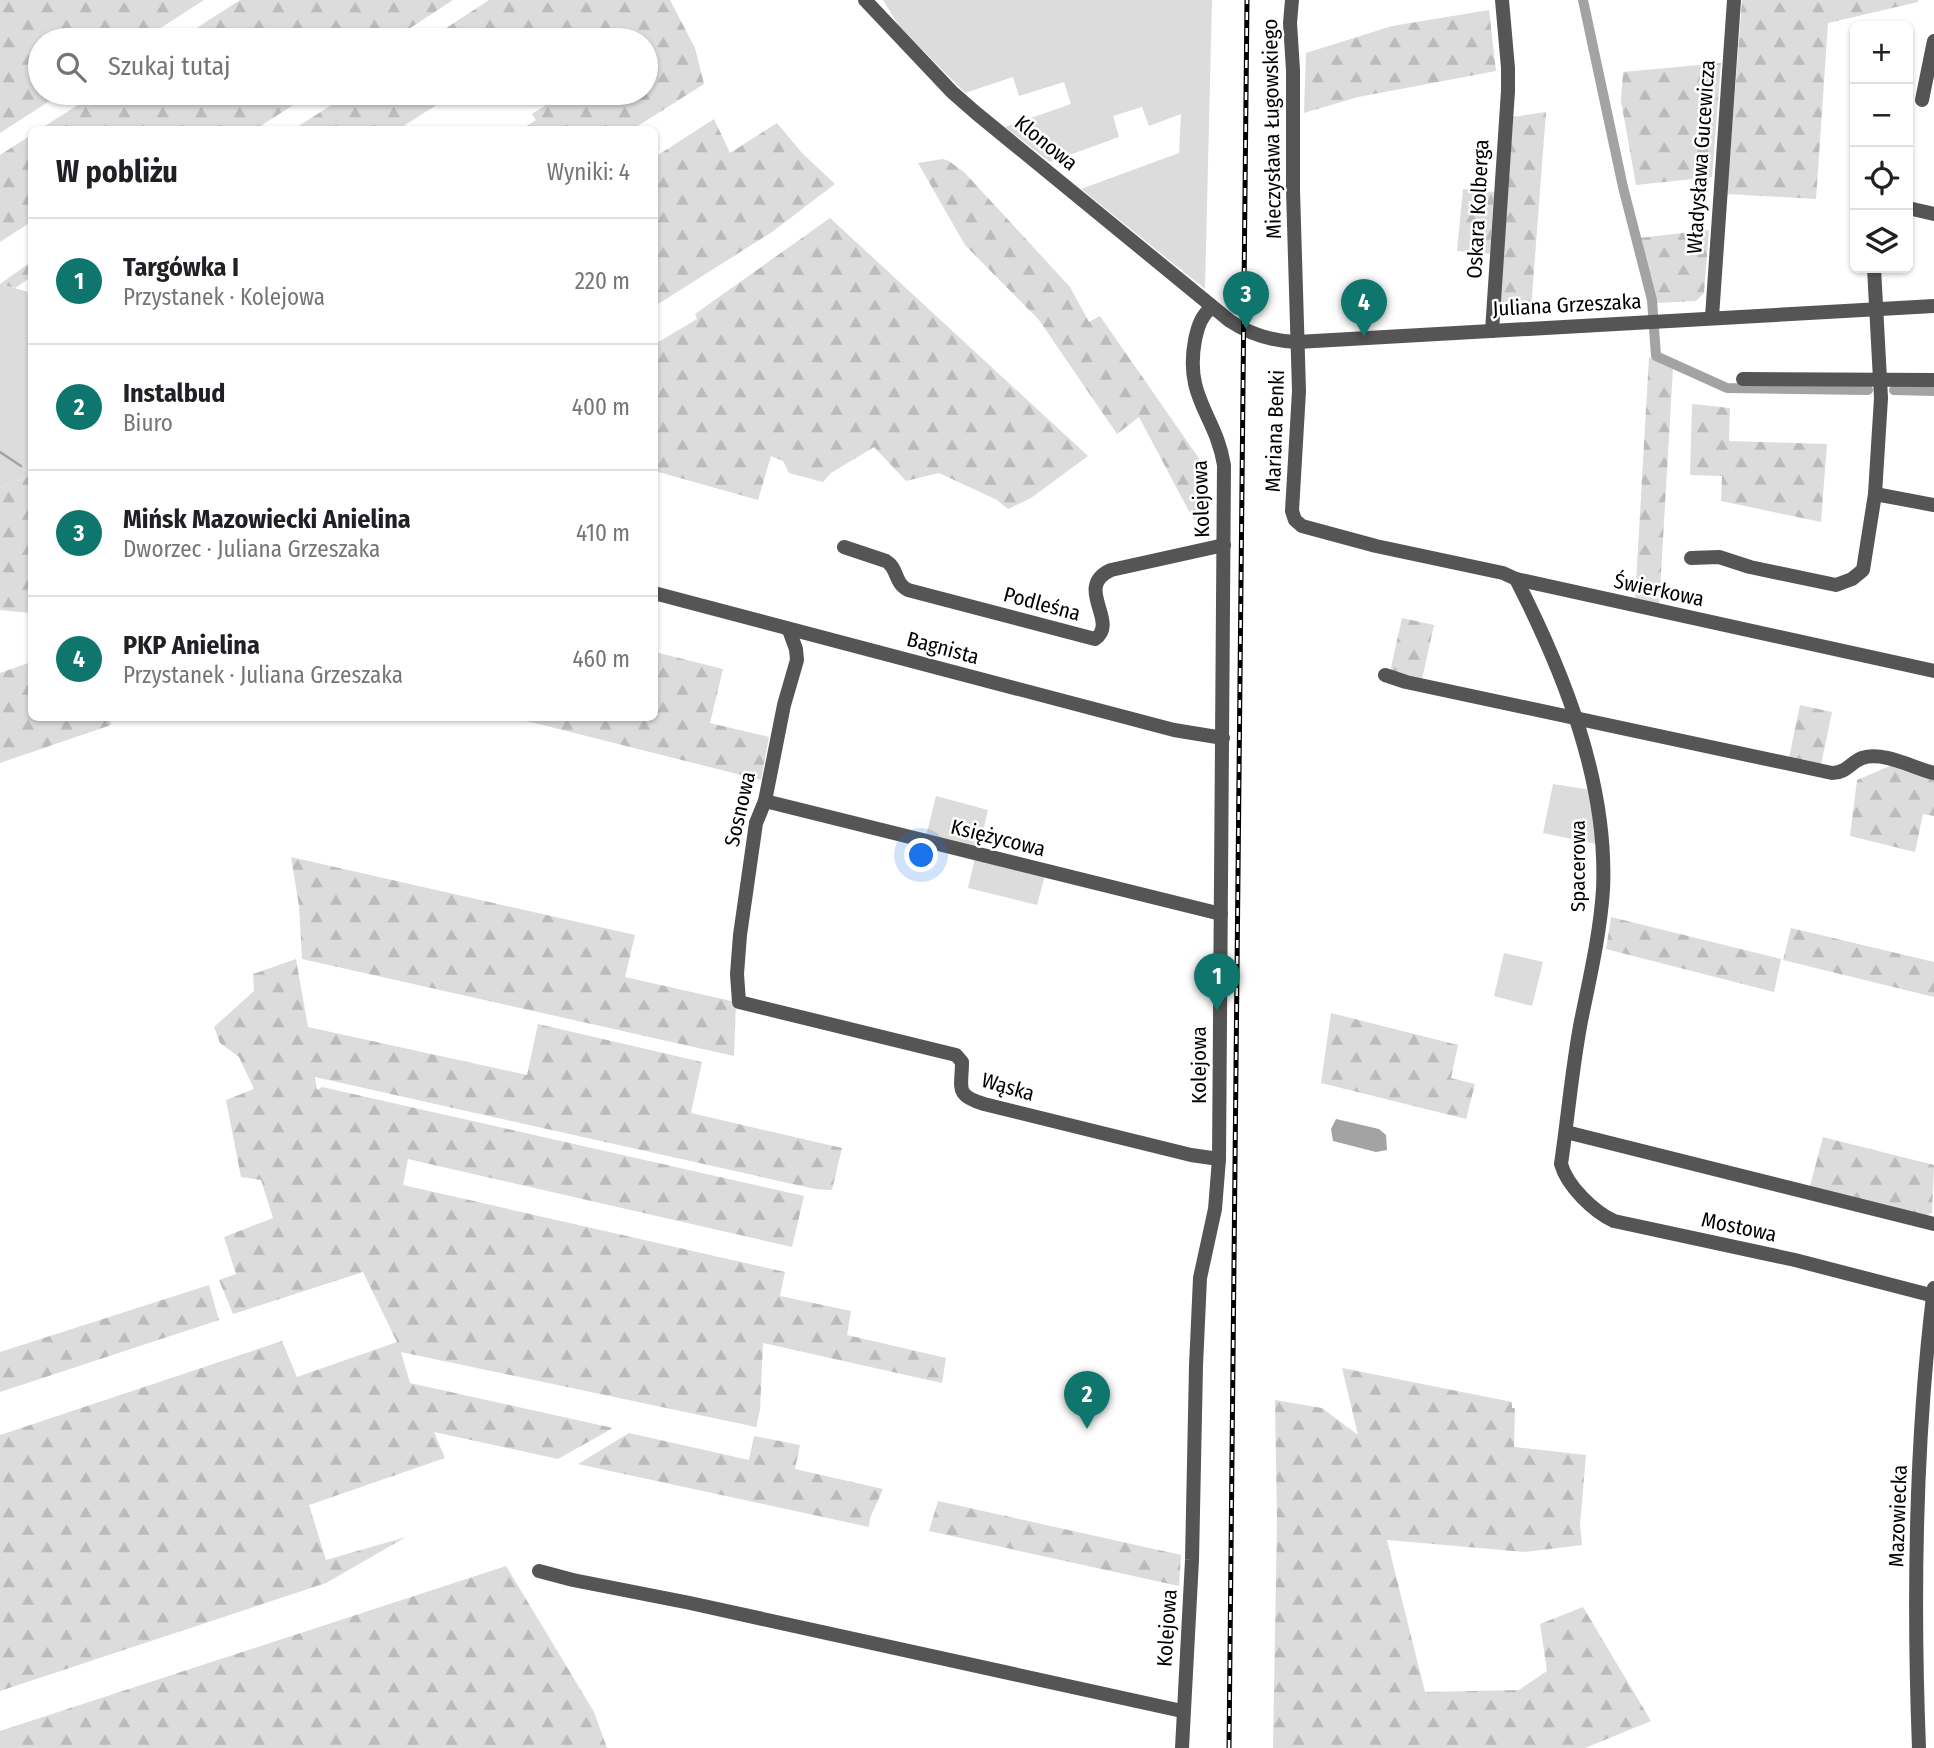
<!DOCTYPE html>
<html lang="pl">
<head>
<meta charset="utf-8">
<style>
  body { margin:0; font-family:"Fira Sans Condensed",sans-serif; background:#f2f2f2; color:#202124 }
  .controls { position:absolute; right:21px; top:21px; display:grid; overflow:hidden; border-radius:10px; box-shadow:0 2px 5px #0004 }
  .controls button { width:63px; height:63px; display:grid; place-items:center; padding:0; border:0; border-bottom:2px solid #e0e0e0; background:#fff; color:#202124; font:35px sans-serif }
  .you { position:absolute; left:922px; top:856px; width:24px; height:24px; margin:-18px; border:5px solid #fff; border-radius:50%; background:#1a73e8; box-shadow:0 0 0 10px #1a73e833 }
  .badge { display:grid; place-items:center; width:46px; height:46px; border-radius:50%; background:#0f766e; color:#fff; font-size:23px; font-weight:700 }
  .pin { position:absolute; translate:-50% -58px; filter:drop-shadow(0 2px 4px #0008) }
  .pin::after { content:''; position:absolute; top:37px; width:24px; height:21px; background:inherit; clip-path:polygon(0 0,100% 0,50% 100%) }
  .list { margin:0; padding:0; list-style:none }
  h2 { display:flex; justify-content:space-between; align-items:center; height:91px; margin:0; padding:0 28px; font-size:30px }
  h2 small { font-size:23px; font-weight:400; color:#757577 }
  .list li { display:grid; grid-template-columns:46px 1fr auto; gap:21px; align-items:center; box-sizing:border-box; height:126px; padding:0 28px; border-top:2px solid #e0e0e0 }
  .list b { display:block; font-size:26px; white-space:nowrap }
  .list p { margin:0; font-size:23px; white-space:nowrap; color:#757577 }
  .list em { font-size:23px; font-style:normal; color:#757577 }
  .icon { flex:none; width:38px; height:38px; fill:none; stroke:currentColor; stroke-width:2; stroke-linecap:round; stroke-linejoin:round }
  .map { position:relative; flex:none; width:1934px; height:1748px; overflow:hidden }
  .search { position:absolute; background:#fff; box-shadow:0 2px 5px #0004; left:28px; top:28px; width:630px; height:77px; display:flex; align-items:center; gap:18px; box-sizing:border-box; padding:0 24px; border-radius:38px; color:#757577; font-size:26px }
  .panel { position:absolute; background:#fff; box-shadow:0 2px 5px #0004; left:28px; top:126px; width:630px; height:595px; border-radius:10px }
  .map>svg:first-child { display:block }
  .green { fill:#dcdcdc }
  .forest { fill:url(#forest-firs) }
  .water { fill:#a3a3a3 }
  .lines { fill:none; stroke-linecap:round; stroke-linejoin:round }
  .stream { stroke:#a3a3a3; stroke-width:2.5 }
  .canal { stroke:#a3a3a3; stroke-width:10 }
  .minor { stroke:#555; stroke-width:14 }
  .rail-casing { stroke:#000; stroke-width:5 }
  .rail { stroke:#fff; stroke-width:2.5; stroke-dasharray:8; stroke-linecap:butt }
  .labels { text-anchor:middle; stroke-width:5; stroke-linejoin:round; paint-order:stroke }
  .street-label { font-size:21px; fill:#000; stroke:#fff }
</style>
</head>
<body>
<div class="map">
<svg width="1934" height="1748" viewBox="0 0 1934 1748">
  <defs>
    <pattern id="forest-firs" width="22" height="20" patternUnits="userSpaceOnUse" patternTransform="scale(1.75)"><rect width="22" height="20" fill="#dcdcdc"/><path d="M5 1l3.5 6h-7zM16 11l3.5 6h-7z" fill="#bbb"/></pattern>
  </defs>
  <rect width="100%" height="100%" fill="#fff"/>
  <g class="green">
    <path d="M 883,0 L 1212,0 L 1205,289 L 1081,189 L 1179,153 L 1181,114 L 1149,126 L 1142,107 L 1113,116 L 1119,137 L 1050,162 L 1005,127 L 1071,104 L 1064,82 L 1019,96 L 1013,77 L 965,93 L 899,26 Z"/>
    <path d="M 0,284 L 32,293 L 31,475 L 0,488 Z"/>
    <path d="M 1553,784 L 1591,790 L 1596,844 L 1543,833 Z"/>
    <path d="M 936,796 L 988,810 L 979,849 L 926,836 Z"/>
    <path d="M 975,858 L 1045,875 L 1037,905 L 968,888 Z"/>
    <path d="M 1504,953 L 1543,962 L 1532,1006 L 1494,996 Z"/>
  </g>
  <g class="forest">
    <path d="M 0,0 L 204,0 L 142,40 L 40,40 L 40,93 L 62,93 L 0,133 Z"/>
    <path d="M 240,0 L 453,0 L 392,40 L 178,40 Z"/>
    <path d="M 489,0 L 670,0 L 695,48 L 704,84 L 633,129 L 522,129 L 536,120 L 532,114 L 565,93 L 646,93 L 646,40 L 428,40 Z"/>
    <path d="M 1742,0 L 1918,0 L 1918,2 L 1828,23 L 1816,199 L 1727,194 Z"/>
    <path d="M 1489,10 L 1496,71 L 1358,97 L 1304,113 L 1306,53 L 1392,26 Z"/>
    <path d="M 1721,63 L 1712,177 L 1636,185 L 1621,101 L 1623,72 Z"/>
    <path d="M 97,93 L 312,93 L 256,129 L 40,129 Z"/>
    <path d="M 350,93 L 455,93 L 399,129 L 294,129 Z"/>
    <path d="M 1546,112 L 1531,309 L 1504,311 L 1500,306 L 1513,117 Z"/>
    <path d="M 714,119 L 730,153 L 777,123 L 802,153 L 835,184 L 772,232 L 655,306 L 655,157 Z"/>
    <path d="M 31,135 L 31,222 L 0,242 L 0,155 Z"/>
    <path d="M 943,159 L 949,161 L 965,173 L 1070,287 L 1089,322 L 1100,316 L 1207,470 L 1210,541 L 1191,515 L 1139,417 L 1117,434 L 1039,320 L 965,245 L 918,163 Z"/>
    <path d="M 1463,189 L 1494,192 L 1490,254 L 1457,251 Z"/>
    <path d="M 830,218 L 1088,456 L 1031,498 L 1008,509 L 997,500 L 939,473 L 906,481 L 874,447 L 831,473 L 823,482 L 789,473 L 783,461 L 771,456 L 758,500 L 655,471 L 655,344 L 697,319 L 695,314 Z"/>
    <path d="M 1709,230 L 1704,293 L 1696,301 L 1655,303 L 1639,238 Z"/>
    <path d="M 31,262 L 31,277 L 15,288 L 0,284 Z"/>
    <path d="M 1649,357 L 1673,368 L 1659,608 L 1635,601 Z"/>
    <path d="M 1692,404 L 1730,408 L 1729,441 L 1827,444 L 1821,522 L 1721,501 L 1722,476 L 1690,475 Z"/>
    <path d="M 31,475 L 31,613 L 0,610 L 0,488 Z"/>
    <path d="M 1402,618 L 1434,625 L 1422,679 L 1390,672 Z"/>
    <path d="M 655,652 L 723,669 L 710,723 L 769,737 L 761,780 L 515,718 L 654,718 Z"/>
    <path d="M 31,662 L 32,718 L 109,718 L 111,725 L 0,763 L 0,673 Z"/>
    <path d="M 1800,705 L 1832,712 L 1821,765 L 1789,758 Z"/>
    <path d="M 1892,765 L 1934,774 L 1934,816 L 1923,814 L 1915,852 L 1850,836 L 1857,780 Z"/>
    <path d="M 291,857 L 635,935 L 625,977 L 736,1002 L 734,1056 L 302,959 L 299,906 Z"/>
    <path d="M 1611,917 L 1781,959 L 1774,992 L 1606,949 Z"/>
    <path d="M 1791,928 L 1934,962 L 1934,997 L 1783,960 Z"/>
    <path d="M 296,959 L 308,1027 L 527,1075 L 538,1024 L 702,1062 L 691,1113 L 842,1148 L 832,1190 L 815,1189 L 315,1077 L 317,1090 L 322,1087 L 804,1196 L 792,1247 L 408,1159 L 403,1185 L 785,1272 L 780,1296 L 851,1311 L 847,1335 L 946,1358 L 942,1383 L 763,1343 L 760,1410 L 756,1427 L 401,1352 L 410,1383 L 613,1428 L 558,1459 L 434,1432 L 445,1458 L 309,1505 L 326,1560 L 406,1537 L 326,1583 L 0,1691 L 0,1435 L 282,1341 L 297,1377 L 397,1342 L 363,1272 L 233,1314 L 219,1280 L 236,1274 L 224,1237 L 273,1218 L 261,1180 L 241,1177 L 226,1100 L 254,1089 L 239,1057 L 220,1043 L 214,1027 L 254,991 L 253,974 Z"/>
    <path d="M 1331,1013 L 1458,1045 L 1451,1078 L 1475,1084 L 1466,1119 L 1321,1083 Z"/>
    <path d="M 1823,1137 L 1934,1165 L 1932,1213 L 1923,1217 L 1810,1186 Z"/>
    <path d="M 209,1285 L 219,1320 L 0,1392 L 0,1352 Z"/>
    <path d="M 1342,1368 L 1512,1402 L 1512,1408 L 1515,1408 L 1514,1447 L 1586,1455 L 1580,1525 L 1582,1545 L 1525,1552 L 1387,1540 L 1425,1692 L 1519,1690 L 1547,1671 L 1540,1624 L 1583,1607 L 1651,1721 L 1585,1748 L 1273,1748 L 1277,1522 L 1275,1400 L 1322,1408 L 1358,1435 Z"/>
    <path d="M 629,1433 L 749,1460 L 754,1436 L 800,1445 L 795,1469 L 883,1489 L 870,1518 L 869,1527 L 578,1464 Z"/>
    <path d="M 938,1501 L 1181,1555 L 1179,1586 L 929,1531 Z"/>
    <path d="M 506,1566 L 594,1712 L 607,1748 L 0,1748 L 0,1731 Z"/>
  </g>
  <path class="water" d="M 1336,1119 L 1379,1129 L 1386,1135 L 1387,1150 L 1376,1152 L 1333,1141 L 1331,1129 Z"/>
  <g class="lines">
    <path class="stream" d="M 0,452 L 21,466"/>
    <g class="canal">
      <path d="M 1583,0 L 1623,187 L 1652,300 L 1656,356 L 1727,388 L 1868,390"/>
      <path d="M 1894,390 L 1934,391"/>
    </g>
    <g class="minor">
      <path d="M 865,0 L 952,92 L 976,113 L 1230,321 C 1251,335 1272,341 1297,342 L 1934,306"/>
      <path d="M 1292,0 L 1290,23 L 1293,70 L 1293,190 L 1299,391 L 1292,511 L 1295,520 L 1302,526 L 1376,546 L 1503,573 L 1516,579 L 1934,671"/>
      <path d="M 1922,100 L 1934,41"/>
      <path d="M 1908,208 L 1934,214"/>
      <path d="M 1712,317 L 1734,0"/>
      <path d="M 1492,331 L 1508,91 L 1508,68 L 1502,0"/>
      <path d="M 1743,379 L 1934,380"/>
      <path d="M 1875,494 L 1934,505"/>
      <path d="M 844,547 L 886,561 C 898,568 894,583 908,590 L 1095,639 C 1120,622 1073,587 1111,570 L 1224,545"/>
      <path d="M 1691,558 L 1719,557 L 1750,567 L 1836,585 L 1852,579 L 1863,570 L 1875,494 L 1881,398 L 1874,268"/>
      <path d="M 1516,579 C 1564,673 1608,783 1603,890 C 1600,934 1590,977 1581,1021 C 1572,1068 1568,1117 1561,1164 C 1567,1186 1594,1212 1614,1221 L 1795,1260 L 1934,1296"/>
      <path d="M 654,593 L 1174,730 L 1223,738"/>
      <path d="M 789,630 L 796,649 L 797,660 L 784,705 L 765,801 L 756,823 L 740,935 L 737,974 L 739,1002 L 956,1055 L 962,1062 C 962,1088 954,1095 984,1104 L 1191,1155 L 1219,1159"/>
      <path d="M 1385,675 L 1406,682 L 1832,773 C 1846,773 1850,763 1862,758 C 1884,751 1913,768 1934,773"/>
      <path d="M 765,801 L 1221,914"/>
      <path d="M 1566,1132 L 1934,1224"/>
      <path d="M 539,1571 L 573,1580 L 690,1603 L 1182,1711"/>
      <path d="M 1182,1748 L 1192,1560 L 1196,1366 L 1200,1278 L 1215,1209 L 1219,1159 L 1224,465 C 1216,415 1184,398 1195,340 C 1198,326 1201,316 1212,307"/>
      <path d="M 1919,1748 C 1913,1595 1915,1440 1934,1288"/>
    </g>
    <defs>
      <path id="rail" d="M 1229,1748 L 1247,0"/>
    </defs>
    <use href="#rail" class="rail-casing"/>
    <use href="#rail" class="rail"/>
  </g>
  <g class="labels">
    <g class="street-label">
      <text transform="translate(1272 129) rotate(-91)" y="7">Mieczysława Ługowskiego</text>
      <text transform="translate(1046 143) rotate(39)" y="7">Klonowa</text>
      <text transform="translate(1701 157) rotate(-86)" y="7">Władysława Gucewicza</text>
      <text transform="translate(1478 209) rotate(-87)" y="7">Oskara Kolberga</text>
      <text transform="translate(1567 305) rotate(-3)" y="7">Juliana Grzeszaka</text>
      <text transform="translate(1275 431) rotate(-88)" y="7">Mariana Benki</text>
      <text transform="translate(1201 499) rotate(-92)" y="7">Kolejowa</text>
      <text transform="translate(1659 590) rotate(12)" y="7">Świerkowa</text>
      <text transform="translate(1042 604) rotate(15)" y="7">Podleśna</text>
      <text transform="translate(943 648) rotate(15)" y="7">Bagnista</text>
      <text transform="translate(740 809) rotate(-77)" y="7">Sosnowa</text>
      <text transform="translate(998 838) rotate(14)" y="7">Księżycowa</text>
      <text transform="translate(1578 866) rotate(-90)" y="7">Spacerowa</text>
      <text transform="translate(1199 1065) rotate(-90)" y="7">Kolejowa</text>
      <text transform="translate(1008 1087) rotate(16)" y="7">Wąska</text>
      <text transform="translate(1739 1227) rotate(12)" y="7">Mostowa</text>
      <text transform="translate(1898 1516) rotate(-88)" y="7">Mazowiecka</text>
      <text transform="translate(1167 1628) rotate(-86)" y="7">Kolejowa</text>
    </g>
  </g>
</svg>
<div class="controls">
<button>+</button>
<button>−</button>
<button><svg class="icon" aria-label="locate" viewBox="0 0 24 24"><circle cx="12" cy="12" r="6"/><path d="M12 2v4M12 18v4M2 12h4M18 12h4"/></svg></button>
<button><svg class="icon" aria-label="layers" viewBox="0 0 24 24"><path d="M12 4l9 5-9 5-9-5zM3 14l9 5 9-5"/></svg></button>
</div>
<div class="you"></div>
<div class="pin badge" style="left:1217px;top:1011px">1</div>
<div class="pin badge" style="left:1087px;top:1429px">2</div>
<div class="pin badge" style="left:1246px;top:329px">3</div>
<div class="pin badge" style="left:1364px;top:337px">4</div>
<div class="search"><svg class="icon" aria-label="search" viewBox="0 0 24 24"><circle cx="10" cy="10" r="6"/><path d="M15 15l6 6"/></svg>Szukaj tutaj</div>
<section class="panel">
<h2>W pobliżu<small>Wyniki: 4</small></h2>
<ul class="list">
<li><span class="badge">1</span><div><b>Targówka I</b><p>Przystanek · Kolejowa</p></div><em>220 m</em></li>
<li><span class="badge">2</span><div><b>Instalbud</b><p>Biuro</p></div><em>400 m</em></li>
<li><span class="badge">3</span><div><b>Mińsk Mazowiecki Anielina</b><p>Dworzec · Juliana Grzeszaka</p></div><em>410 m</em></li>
<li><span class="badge">4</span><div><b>PKP Anielina</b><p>Przystanek · Juliana Grzeszaka</p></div><em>460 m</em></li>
</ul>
</section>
</div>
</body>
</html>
